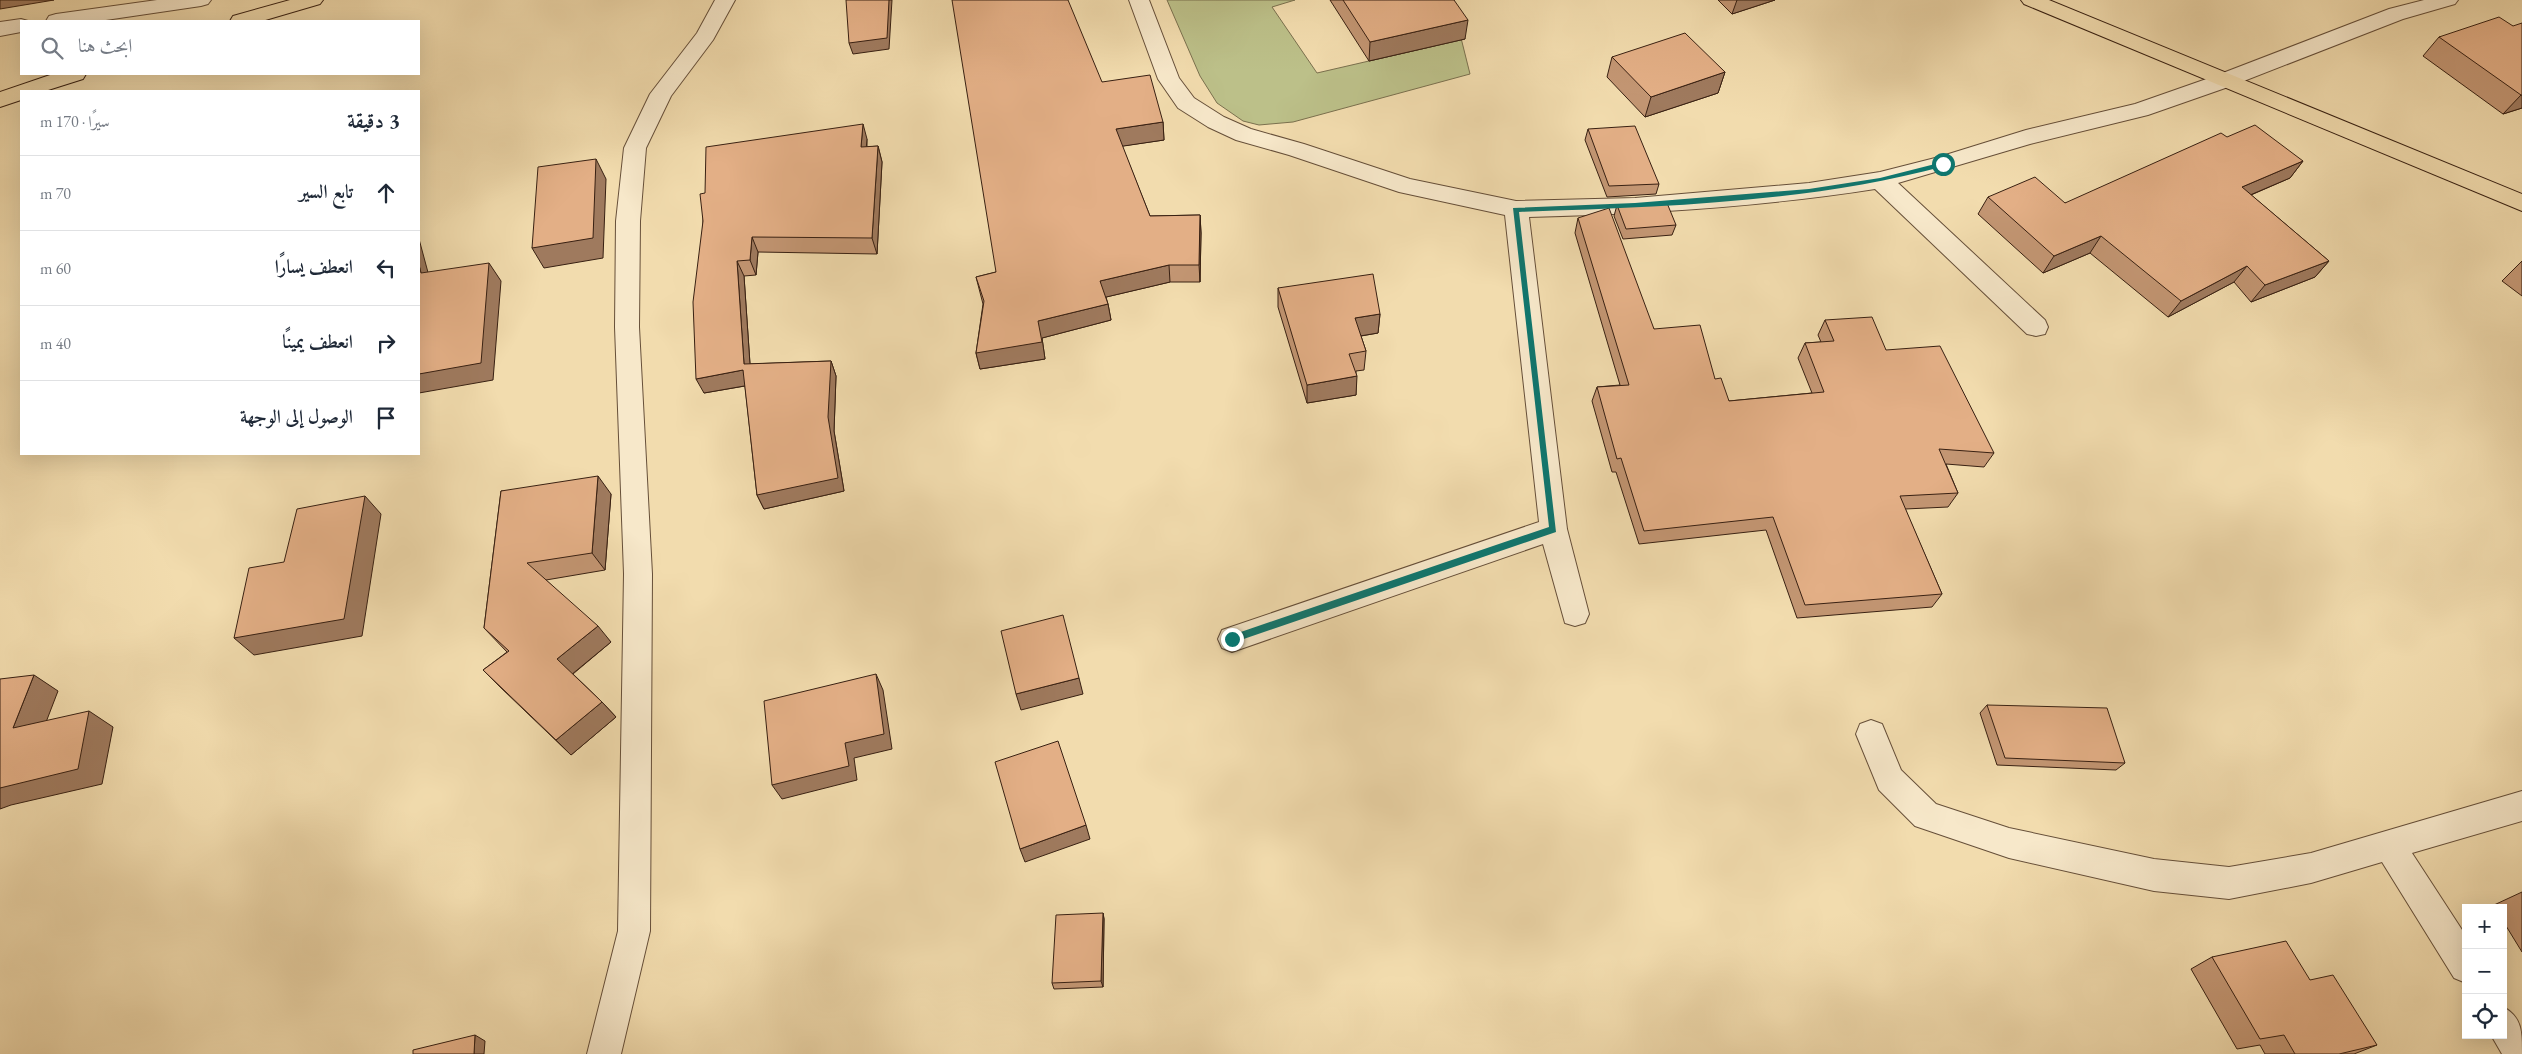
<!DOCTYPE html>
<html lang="ar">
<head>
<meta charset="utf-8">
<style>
  body { margin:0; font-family:"EB Garamond",Amiri,serif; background:#f6f6f7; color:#1f2937; direction:rtl }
  .controls { position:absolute; right:15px; bottom:15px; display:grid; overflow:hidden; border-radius:0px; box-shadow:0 5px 20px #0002 }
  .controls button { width:45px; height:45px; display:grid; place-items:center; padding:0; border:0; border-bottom:1px solid #e0e1e3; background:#fff; color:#1f2937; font:25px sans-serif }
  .stop { position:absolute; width:15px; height:15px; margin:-11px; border:4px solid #0f766e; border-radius:50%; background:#fff }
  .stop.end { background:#0f766e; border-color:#fff; box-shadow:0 1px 5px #0008 }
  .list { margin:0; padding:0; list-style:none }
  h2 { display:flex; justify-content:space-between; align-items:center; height:65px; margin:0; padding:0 20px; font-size:21px }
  h2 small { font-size:16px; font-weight:400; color:#747a83 }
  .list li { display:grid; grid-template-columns:32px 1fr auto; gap:15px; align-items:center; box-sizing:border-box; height:75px; padding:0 20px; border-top:1px solid #e0e1e3 }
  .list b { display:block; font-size:19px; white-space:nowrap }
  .list em { font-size:16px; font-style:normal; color:#747a83 }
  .icon { flex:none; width:28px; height:28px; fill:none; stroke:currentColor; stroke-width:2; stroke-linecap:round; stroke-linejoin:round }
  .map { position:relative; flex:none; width:2522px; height:1054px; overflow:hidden; direction:ltr }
  .search { position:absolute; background:#fff; box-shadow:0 5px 20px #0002; left:20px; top:20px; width:400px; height:55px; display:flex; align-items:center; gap:12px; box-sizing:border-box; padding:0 18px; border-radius:0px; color:#747a83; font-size:19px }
  .panel { position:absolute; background:#fff; box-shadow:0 5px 20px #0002; left:20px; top:90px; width:400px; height:365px; border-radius:0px; direction:rtl }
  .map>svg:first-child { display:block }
  .green { fill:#bcc089; stroke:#7a704e }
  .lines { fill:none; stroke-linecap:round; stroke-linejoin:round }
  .minor-casing { stroke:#664f39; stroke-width:2 }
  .major-casing { stroke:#382012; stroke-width:2 }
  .minor { fill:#f7e8ca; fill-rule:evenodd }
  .major { fill:#f2dcae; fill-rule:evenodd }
  .wall { fill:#c39673; stroke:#382012 }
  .shaded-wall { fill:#9f7a5e; stroke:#382012 }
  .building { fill:#e3af86; stroke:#382012 }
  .route { fill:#0f766e }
</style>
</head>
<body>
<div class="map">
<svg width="2522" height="1054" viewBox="0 0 2522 1054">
  <rect width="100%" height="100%" fill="#f2dcae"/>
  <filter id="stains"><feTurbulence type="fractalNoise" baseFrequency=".004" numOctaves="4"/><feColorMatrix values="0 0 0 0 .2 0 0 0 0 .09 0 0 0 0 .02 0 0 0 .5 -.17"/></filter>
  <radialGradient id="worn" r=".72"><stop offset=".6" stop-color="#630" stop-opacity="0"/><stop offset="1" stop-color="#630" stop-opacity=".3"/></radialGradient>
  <path class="green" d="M 1167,0 L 1295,0 L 1272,7 L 1317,73 L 1434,46 L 1459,30 L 1470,74 L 1293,122 L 1259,125 L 1243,121 L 1217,103 L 1200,76 Z"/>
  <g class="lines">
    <defs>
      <g id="minor">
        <path d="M 157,0 L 211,0 L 208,4 L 201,6 L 99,21 L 46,21 L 49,16 L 56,14 Z"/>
        <path d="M 715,0 L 735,0 L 713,40 L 671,96 L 646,148 L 640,221 L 639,327 L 652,574 L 650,931 L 621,1054 L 587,1054 L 618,931 L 624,574 L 615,327 L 616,221 L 624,148 L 650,94 L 697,33 Z"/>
        <path d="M 1129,0 L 1149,0 L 1179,78 L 1194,98 L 1224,117 L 1251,129 L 1304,144 L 1410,179 L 1516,201 L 1635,198 L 1809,183 L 1880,172 L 1939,157 L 2026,130 L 2135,104 L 2215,76 L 2389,9 L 2424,0 L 2458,0 L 2455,4 L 2403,19 L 2231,86 L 2148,115 L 2030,144 L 1898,183 L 2045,320 L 2048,327 L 2045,334 L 2036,336 L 2027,334 L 1875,189 C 1760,207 1645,214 1529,217 L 1567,529 L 1589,614 L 1585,623 L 1575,626 L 1565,623 L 1543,544 L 1232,652 L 1222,648 L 1218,639 L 1222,630 L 1539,522 L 1505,215 L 1399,192 L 1289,155 L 1236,140 L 1208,127 L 1178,108 L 1158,79 Z"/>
        <path d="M 21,19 L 28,21 L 21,21 L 21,32 L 0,36 L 0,22 Z"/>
        <path d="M 1871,720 L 1882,724 L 1901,770 L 1936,804 L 2009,828 L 2154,859 L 2229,867 L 2311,853 L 2522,791 L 2522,821 L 2412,853 L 2466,936 L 2466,983 L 2454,978 L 2382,862 L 2311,883 L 2229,899 L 2154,891 L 2009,858 L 1915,826 L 1879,790 L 1856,734 L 1860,724 Z"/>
        <path d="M 2503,1007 C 2522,1017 2522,1031 2522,1054 L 2502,1054 L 2491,1035 L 2503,1035 Z"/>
      </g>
      <g id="major">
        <path d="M 290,0 L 323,0 L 320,4 L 262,21 L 230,21 L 233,16 Z"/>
        <path d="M 2021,0 L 2049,0 L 2522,194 L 2522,211 L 2024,4 Z"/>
        <path d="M 53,74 L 86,74 L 83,79 L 45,91 L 21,91 L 21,100 L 0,107 L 0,92 Z"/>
      </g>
    </defs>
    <use href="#minor" class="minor-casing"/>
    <use href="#major" class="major-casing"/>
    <use href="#minor" class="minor"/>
    <use href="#major" class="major"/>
  </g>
  <g class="wall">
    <path d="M 1330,0 L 1454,0 L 1465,39 L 1369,61 Z"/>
    <path d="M 1718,0 L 1775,0 L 1732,14 Z"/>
    <path d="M 2513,26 L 2522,108 L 2503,114 L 2423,56 L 2439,37 Z"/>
    <path d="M 1612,57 L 1725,72 L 1718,93 L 1645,117 L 1607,77 Z"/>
    <path d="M 1102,82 L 1163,122 L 1164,140 L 1122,146 L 1150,216 L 1200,215 L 1201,233 L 1200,282 L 1170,282 L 1106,297 L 1108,304 L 1111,320 L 1042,338 L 1045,359 L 980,369 L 976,353 L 983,304 L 976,277 L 996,272 Z"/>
    <path d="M 1588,129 L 1659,184 L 1656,194 L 1607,197 L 1585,140 Z"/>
    <path d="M 867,139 L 867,147 L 878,146 L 882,162 L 877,254 L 758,252 L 756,275 L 744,276 L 750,364 L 831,361 L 836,376 L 834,431 L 844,491 L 764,509 L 757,495 L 745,386 L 704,393 L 703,221 L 705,193 Z"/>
    <path d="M 2303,161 L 2290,178 L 2251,195 L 2329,261 L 2315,277 L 2251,302 L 2234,282 L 2168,317 L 2090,253 L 2043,273 L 1978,214 L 1988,197 L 2065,203 Z"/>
    <path d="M 1617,205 L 1676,225 L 1672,235 L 1623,239 L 1614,216 Z"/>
    <path d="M 1578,218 L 1654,329 L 1715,379 L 1729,401 L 1812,393 L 1798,358 L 1805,343 L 1821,342 L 1818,335 L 1825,320 L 1886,350 L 1994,453 L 1984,467 L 1946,464 L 1958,493 L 1948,507 L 1905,509 L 1942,594 L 1932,607 L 1797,618 L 1766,530 L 1639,544 L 1616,472 L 1612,472 L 1592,401 L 1597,387 L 1620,385 L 1575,233 Z"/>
    <path d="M 2522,261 L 2522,296 L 2502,281 Z"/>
    <path d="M 1278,288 L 1380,314 L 1378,333 L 1361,336 L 1366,351 L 1364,370 L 1356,371 L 1356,395 L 1307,403 L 1278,307 Z"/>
    <path d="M 501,491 L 611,494 L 605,570 L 546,580 L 611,642 L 573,674 L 602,702 L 616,717 L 571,755 L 499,686 L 483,670 L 507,652 L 484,628 Z"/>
    <path d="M 1987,705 L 2125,763 L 2116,770 L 1997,765 L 1980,713 Z"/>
    <path d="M 2522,892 L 2522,952 L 2503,921 L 2503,908 L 2495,908 L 2494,905 Z"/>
    <path d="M 1103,913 L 1104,919 L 1103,987 L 1054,989 L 1052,983 Z"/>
    <path d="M 2212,957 L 2310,980 L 2377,1045 L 2354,1054 L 2265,1054 L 2260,1045 L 2237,1049 L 2191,969 Z"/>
  </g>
  <g class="shaded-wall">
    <path d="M 0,0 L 54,0 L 0,9 Z"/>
    <path d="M 889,0 L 892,0 L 889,49 L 853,54 L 849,43 Z"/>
    <path d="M 1737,0 L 1775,0 L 1732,14 Z"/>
    <path d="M 1468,20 L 1465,39 L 1369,61 L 1370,42 Z"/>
    <path d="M 1725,72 L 1718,93 L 1645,117 L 1651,97 Z"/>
    <path d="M 2521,95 L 2522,95 L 2522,108 L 2503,114 Z"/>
    <path d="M 1163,122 L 1164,140 L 1117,147 L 1116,129 Z"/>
    <path d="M 863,124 L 867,139 L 865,162 L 861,147 Z"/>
    <path d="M 878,146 L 882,162 L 877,254 L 872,238 Z"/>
    <path d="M 596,159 L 606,179 L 603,258 L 544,268 L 532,248 Z"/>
    <path d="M 2303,161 L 2290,178 L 2229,204 L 2242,187 Z"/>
    <path d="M 1200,215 L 1201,233 L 1200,282 L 1199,265 Z"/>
    <path d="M 2101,236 L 2090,253 L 2043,273 L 2054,256 Z"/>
    <path d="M 752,237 L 758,252 L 756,275 L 750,260 Z"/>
    <path d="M 419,239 L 433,291 L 421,273 L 419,265 Z"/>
    <path d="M 737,261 L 744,276 L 751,379 L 744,364 Z"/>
    <path d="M 2329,261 L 2315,277 L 2251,302 L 2265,285 Z"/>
    <path d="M 489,263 L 501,281 L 493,380 L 419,393 L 419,374 Z"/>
    <path d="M 1169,265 L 1170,282 L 1102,298 L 1100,281 Z"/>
    <path d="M 2247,266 L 2234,282 L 2168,317 L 2181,301 Z"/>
    <path d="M 1108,304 L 1111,320 L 1042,338 L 1045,359 L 980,369 L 976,353 L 1038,321 Z"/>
    <path d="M 1380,314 L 1378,333 L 1354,337 L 1355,318 Z"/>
    <path d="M 831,361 L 836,376 L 834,431 L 844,491 L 764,509 L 757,495 Z"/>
    <path d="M 743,370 L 750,385 L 704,393 L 696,379 Z"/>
    <path d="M 1357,376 L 1356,395 L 1307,403 L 1307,385 Z"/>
    <path d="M 598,476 L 611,494 L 605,570 L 592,553 Z"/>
    <path d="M 365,496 L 381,514 L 362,636 L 254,655 L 234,638 Z"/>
    <path d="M 598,626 L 611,642 L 571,675 L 557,659 Z"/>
    <path d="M 876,674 L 883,690 L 892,749 L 854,758 L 857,780 L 782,799 L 772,785 Z"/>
    <path d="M 34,675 L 58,691 L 38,743 L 13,728 Z"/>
    <path d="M 1079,678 L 1083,694 L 1021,710 L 1016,694 Z"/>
    <path d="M 602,702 L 616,717 L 571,755 L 556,740 Z"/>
    <path d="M 89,711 L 113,727 L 102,784 L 11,805 L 0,809 L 0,788 Z"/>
    <path d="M 1086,825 L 1090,839 L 1025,862 L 1020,849 Z"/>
    <path d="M 1103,913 L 1104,919 L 1103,987 L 1101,981 Z"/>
    <path d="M 475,1035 L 485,1041 L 484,1054 L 474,1054 Z"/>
  </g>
  <g class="building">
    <path d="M 846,0 L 889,0 L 887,38 L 849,43 Z"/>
    <path d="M 952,0 L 1068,0 L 1102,82 L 1150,75 L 1163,122 L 1116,129 L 1150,216 L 1200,215 L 1199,265 L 1169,265 L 1100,281 L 1108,304 L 1038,321 L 1042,342 L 976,353 L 984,301 L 976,277 L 996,272 Z"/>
    <path d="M 1343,0 L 1454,0 L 1468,20 L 1370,42 Z"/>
    <path d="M 2499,17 L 2513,26 L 2522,23 L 2522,95 L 2521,95 L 2439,37 Z"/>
    <path d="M 1685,33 L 1725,72 L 1651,97 L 1612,57 Z"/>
    <path d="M 863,124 L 861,147 L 878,146 L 872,238 L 752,237 L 750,260 L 737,261 L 744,364 L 831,361 L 828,417 L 838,478 L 757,495 L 743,370 L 696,379 L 693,302 L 703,221 L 700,194 L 705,193 L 706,147 Z"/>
    <path d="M 2255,125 L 2303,161 L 2242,187 L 2329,261 L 2265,285 L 2247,266 L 2181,301 L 2101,236 L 2054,256 L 1988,197 L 2035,177 L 2065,203 L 2221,133 L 2227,137 Z"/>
    <path d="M 1635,126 L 1659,184 L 1609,186 L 1588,129 Z"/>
    <path d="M 596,159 L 593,238 L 532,248 L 538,167 Z"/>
    <path d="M 1667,203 L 1676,225 L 1626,229 L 1617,205 Z"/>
    <path d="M 1609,208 L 1654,329 L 1700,325 L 1715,379 L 1721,378 L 1729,401 L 1824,392 L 1805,343 L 1834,341 L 1825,320 L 1872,317 L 1886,350 L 1940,346 L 1994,453 L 1939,449 L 1958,493 L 1900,496 L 1942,594 L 1805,605 L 1773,517 L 1644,531 L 1621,458 L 1617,459 L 1597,387 L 1629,385 L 1578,218 Z"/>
    <path d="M 489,263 L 481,363 L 419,374 L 419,265 L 421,273 Z"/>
    <path d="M 1373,274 L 1380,314 L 1355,318 L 1366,351 L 1349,354 L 1357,376 L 1307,385 L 1278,288 Z"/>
    <path d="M 598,476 L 592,553 L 527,563 L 598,626 L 557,659 L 602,702 L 556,740 L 483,670 L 509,651 L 484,628 L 501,491 Z"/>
    <path d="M 365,496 L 344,619 L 234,638 L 249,568 L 284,562 L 297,509 Z"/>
    <path d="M 1063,615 L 1079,678 L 1016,694 L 1001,631 Z"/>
    <path d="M 876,674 L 884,734 L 845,743 L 849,766 L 772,785 L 764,701 Z"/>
    <path d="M 34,675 L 13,728 L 89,711 L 78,769 L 0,788 L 0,679 Z"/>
    <path d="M 1987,705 L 2107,708 L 2125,763 L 2005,758 Z"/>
    <path d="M 1058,741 L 1086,825 L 1020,849 L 995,762 Z"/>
    <path d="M 1103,913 L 1101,981 L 1052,983 L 1056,915 Z"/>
    <path d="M 2286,941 L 2310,980 L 2333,975 L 2377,1045 L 2339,1054 L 2295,1054 L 2284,1035 L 2260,1039 L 2212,957 Z"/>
    <path d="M 475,1035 L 474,1054 L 413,1054 L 413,1050 Z"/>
  </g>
  <path class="route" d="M 1943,162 L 1945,166 C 1807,203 1662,207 1519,212 L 1556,532 L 1232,643 L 1229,642 L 1227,639 L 1232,635 L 1549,527 L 1513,208 L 1635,203 L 1809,189 L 1880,178 Z"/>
  <rect width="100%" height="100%" filter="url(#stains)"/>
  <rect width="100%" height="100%" fill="url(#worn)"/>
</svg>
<div class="controls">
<button>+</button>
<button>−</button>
<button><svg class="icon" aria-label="locate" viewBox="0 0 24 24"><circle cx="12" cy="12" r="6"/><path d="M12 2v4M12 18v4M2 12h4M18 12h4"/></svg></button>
</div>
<div class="stop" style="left:1943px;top:164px"></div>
<div class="stop end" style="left:1232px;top:639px"></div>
<div class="search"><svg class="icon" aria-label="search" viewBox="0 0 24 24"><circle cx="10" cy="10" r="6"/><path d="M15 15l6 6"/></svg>ابحث هنا</div>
<section class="panel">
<h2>3 دقيقة<small>سيرًا · 170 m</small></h2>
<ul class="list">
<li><svg class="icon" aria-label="ahead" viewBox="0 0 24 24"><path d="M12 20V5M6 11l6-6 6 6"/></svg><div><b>تابع السير</b></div><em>70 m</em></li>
<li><svg class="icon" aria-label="left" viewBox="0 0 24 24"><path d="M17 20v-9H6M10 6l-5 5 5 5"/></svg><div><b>انعطف يسارًا</b></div><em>60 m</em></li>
<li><svg class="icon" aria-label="right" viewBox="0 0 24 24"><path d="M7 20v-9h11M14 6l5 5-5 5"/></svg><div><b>انعطف يمينًا</b></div><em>40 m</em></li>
<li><svg class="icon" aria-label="arrive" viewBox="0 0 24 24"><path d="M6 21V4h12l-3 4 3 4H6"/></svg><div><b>الوصول إلى الوجهة</b></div></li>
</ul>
</section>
</div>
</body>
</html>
